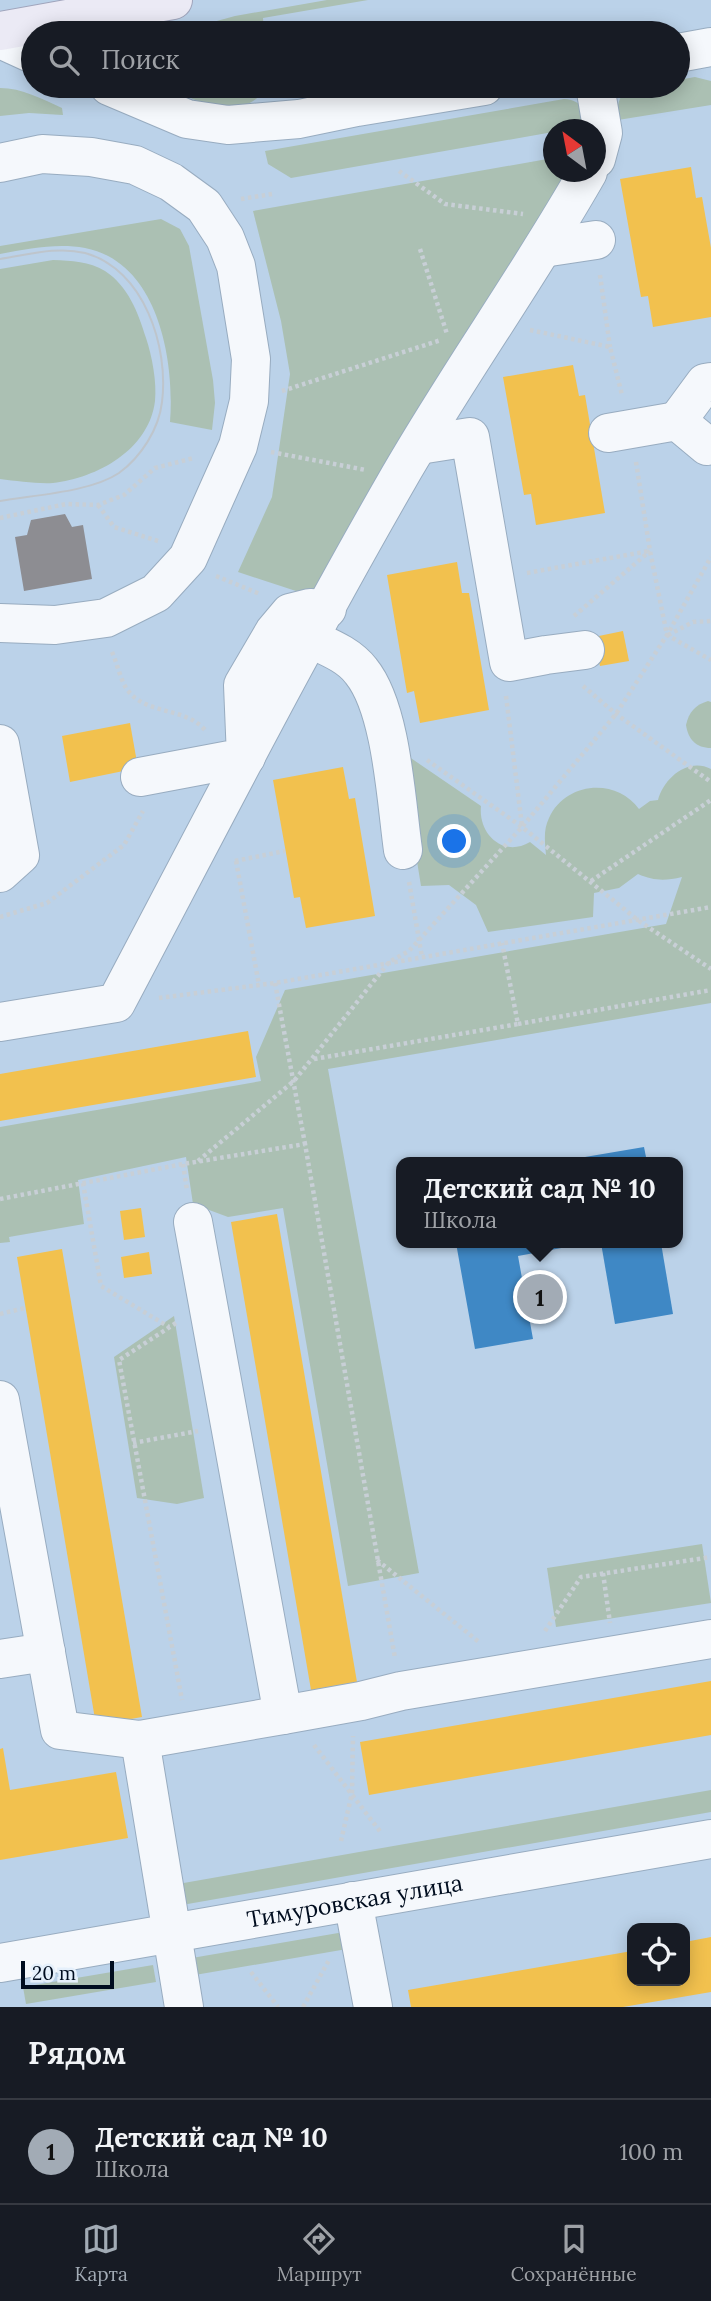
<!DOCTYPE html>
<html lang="ru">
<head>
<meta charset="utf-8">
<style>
  body { margin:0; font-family:Lora,serif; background:#242831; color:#f1f3f6 }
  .controls { position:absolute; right:21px; bottom:21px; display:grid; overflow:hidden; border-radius:14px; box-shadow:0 4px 18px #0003 }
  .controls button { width:63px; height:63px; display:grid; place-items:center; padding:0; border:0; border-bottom:2px solid #363941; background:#171b24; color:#f1f3f6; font:35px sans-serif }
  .compass { position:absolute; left:543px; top:119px; width:63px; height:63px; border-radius:50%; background:#171b24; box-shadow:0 4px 18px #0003; rotate:328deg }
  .scale { position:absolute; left:21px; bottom:18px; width:93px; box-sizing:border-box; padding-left:7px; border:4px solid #000d1f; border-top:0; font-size:19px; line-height:24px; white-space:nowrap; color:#000d1f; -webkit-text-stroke:5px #e5f0fb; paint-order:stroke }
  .you { position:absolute; left:455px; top:842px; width:24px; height:24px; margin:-18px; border:5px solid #fff; border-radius:50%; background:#1a73e8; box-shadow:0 0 0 10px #1a73e833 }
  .badge { display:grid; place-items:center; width:46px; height:46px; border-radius:50%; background:#a2abb5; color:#111; font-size:23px; font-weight:700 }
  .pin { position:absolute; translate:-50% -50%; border:4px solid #fff; box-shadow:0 2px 7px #0006 }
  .popup { position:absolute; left:396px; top:1157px; width:287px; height:91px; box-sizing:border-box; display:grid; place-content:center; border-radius:14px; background:#171b24; filter:drop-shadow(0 2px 5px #0005); font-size:23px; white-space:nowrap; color:#9ea1a6 }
  .popup b { font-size:26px; color:#f1f3f6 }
  .popup::after { content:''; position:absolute; left:50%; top:100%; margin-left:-14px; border:14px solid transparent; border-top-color:#171b24 }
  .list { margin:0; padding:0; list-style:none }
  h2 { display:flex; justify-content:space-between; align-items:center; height:91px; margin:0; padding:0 28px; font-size:30px }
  h2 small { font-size:23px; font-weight:400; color:#9ea1a6 }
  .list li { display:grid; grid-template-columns:46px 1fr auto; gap:21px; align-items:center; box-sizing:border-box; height:105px; padding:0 28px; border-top:2px solid #363941 }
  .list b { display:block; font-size:26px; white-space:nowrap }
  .list p { margin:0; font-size:23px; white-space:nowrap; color:#9ea1a6 }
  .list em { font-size:23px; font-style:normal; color:#9ea1a6 }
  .icon { flex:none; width:38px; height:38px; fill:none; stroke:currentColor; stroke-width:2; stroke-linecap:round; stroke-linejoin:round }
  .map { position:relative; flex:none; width:711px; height:2007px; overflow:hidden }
  .search { position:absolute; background:#171b24; box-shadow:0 4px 18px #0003; left:21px; right:21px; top:21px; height:77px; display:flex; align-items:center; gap:18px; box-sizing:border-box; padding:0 24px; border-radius:38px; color:#9ea1a6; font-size:26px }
  .sheet { height:196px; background:#171b24 }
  nav { display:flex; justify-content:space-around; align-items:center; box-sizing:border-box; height:98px; border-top:2px solid #363941; background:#171b24; font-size:19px; color:#9ea1a6 }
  nav a { display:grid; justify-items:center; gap:4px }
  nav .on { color:#a2abb5 }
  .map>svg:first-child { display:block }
  .green { fill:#abc0b3 }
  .homes { fill:#f2c14e }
  .schools { fill:#3f88c5 }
  .industry { fill:#8d8d92 }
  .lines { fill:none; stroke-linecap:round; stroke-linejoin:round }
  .minor-casing { stroke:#98acc0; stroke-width:40 }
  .major-casing { stroke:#a0a5bc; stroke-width:40 }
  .path { stroke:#c8cfd6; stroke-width:4.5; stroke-dasharray:3.5 3.5; stroke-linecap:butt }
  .minor { stroke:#f5f8fc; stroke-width:38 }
  .major { stroke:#ebeaf5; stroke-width:38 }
  .tram { stroke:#bec5cc; stroke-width:2 }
  .labels { text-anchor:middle; stroke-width:7; stroke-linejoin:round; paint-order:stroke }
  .street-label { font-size:23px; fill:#000d1f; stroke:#e5f0fb }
</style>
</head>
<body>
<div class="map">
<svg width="711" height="2007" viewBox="0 0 711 2007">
  <rect width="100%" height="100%" fill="#bbd2e9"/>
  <g class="green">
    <path d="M 327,0 L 368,0 L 263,18 L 264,33 L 173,33 L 235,16 Z"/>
    <path d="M 695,77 L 711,81 L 711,105 L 618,120 C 613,78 648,86 678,86 L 678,80 Z"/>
    <path d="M 161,86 L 267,86 C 244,126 193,99 161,86 Z"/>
    <path d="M 0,88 C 22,88 42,99 62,108 L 63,115 L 29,113 L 0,116 Z"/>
    <path d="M 564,99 C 582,100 584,110 589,126 L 554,130 L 553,132 L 291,178 L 268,164 L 265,151 Z"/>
    <path d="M 553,158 L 554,172 L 576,172 L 321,594 L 299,592 L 238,572 L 272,497 L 290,374 L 281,321 L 253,211 Z"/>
    <path d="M 161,219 L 180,229 L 189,246 L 213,380 L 215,403 L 212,430 L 170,422 C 175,360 158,262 85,248 C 56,243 29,249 0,254 L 0,246 Z"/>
    <path d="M 53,260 C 72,261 89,261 105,271 C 128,286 138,312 146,338 C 152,356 157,382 155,401 C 149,450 97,478 53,483 C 37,484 17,481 0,479 L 0,269 Z"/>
    <path d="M 708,701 L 711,702 L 711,748 C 696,748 688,739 686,725 C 689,712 695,705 708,701 Z"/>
    <path d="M 399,750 L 481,806 C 478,834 503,858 530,842 L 546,855 C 545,843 543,830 549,818 C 565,782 616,777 639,809 L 650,801 L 658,800 C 664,778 688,757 711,769 L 711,1003 L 328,1069 L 419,1573 L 348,1586 L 283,1208 L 228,1217 L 193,1204 L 186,1157 L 78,1180 L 84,1224 L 9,1237 L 10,1242 L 0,1243 L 0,1127 L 261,1081 L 256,1057 L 285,990 L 666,924 L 682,877 C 665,881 654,881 638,874 L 619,888 L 594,893 L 593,917 L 488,932 L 476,905 L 449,885 L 421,886 Z"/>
    <path d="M 174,1316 L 204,1498 L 177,1504 L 137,1498 L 114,1357 Z"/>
    <path d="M 702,1544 L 711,1603 L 556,1627 L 547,1568 Z"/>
    <path d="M 711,1790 L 711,1812 L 182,1905 L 178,1884 Z"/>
    <path d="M 344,1932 L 347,1949 L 189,1976 L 186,1959 Z"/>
    <path d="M 153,1965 L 156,1982 L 26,2004 L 23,1987 Z"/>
  </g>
  <g class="homes">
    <path d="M 691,167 L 696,198 L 702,197 L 711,248 L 711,317 L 653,327 L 648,296 L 641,297 L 620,179 Z"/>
    <path d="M 573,365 L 579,396 L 585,395 L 605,513 L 536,525 L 531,494 L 524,495 L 503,377 Z"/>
    <path d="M 457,562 L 462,593 L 469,593 L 489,710 L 420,723 L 414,691 L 407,693 L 387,575 Z"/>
    <path d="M 623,631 L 629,661 L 600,666 L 594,637 Z"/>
    <path d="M 130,723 L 138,768 L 70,782 L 62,736 Z"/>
    <path d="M 343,767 L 349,799 L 355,798 L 375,916 L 306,928 L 300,897 L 294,898 L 273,780 Z"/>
    <path d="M 248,1031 L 256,1077 L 0,1121 L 0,1074 Z"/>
    <path d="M 141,1208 L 145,1237 L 124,1240 L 120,1211 Z"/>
    <path d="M 277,1214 L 357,1682 L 311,1690 L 231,1222 Z"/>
    <path d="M 62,1249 L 142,1717 L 96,1725 L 17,1257 Z"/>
    <path d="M 149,1252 L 152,1274 L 124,1278 L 121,1257 Z"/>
    <path d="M 711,1681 L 711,1735 L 369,1795 L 360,1742 Z"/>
    <path d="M 3,1748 L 10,1790 L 116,1772 L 128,1838 L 0,1860 L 0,1749 Z"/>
    <path d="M 711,1937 L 711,1992 L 623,2007 L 411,2007 L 408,1990 L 632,1951 L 632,1981 L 685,1981 L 685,1942 Z"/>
  </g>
  <g class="schools">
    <path d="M 644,1147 L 647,1162 L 586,1162 L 585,1157 Z"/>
    <path d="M 456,1243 L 582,1243 L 583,1244 L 518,1256 L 533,1339 L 475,1349 Z"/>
    <path d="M 601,1243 L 661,1243 L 673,1314 L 615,1324 Z"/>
  </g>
  <path class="industry" d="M 65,514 L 72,527 L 83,525 L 92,579 L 24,591 L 15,537 L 27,535 L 31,520 Z"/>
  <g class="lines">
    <defs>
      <g id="minor">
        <path d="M 0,39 L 33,54"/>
        <path d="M 678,53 L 711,47"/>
        <path d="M 109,86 L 187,119 L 228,125 L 299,119 L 357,107 L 484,86"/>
        <path d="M 595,86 L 603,133 L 596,159"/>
        <path d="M 0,163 L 42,154 L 91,157 L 135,165 L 171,182 L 204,206 L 225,238 L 236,266 L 251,359 L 249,401 L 238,446 L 188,558 L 156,593 L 106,618 L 55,625 L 0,623"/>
        <path d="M 543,248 L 596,240"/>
        <path d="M 711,382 L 705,383 L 677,421 L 707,446 L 711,445"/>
        <path d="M 608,433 L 677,421"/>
        <path d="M 419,445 L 470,437 L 509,662 L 546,655 L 585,650"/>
        <path d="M 311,639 C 328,647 349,655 361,671 C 392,709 396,801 403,850"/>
        <path d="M 0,744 L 20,855 L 0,873"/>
        <path d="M 140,777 L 246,757 L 243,685 L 274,632 L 290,613 L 310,608 L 327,609"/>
        <path d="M 0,1022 L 116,1003 C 209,827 300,649 399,477 C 459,373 529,276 588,172"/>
        <path d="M 193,1222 L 283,1715 L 361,1701 L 401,1691 L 711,1639"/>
        <path d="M 0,1400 L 60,1730 L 140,1740 L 283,1715"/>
        <path d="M 0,1659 L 46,1652"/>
        <path d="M 140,1740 L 184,2007"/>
        <path d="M 353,1901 L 373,2007"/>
        <path id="s1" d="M 0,1963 L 711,1839"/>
      </g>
      <path id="major" d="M 0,31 L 173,0"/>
    </defs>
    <use href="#minor" class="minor-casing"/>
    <use href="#major" class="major-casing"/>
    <g class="path">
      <path d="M 399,171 L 445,204 L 523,214"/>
      <path d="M 241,199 L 272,194"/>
      <path d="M 420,249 L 447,334"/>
      <path d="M 600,275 L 610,347"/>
      <path d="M 530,330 L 610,347 L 622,395"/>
      <path d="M 282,391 L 441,340"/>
      <path d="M 271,452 L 366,470"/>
      <path d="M 636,462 L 650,551 L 667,635 L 711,660"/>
      <path d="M 98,505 L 114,527 L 158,541"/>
      <path d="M 0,518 L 66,504 L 98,505 L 124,495 L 155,468 L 194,458"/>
      <path d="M 527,573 L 649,551"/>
      <path d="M 216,576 L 260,594"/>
      <path d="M 574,616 L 650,551"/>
      <path d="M 668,635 L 693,622 L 711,621"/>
      <path d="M 112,652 C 117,663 120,678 126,688 C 145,716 184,706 205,730"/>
      <path d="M 583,686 L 616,714 L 711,782"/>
      <path d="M 506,696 L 522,826"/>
      <path d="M 427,760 L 522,827 L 639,921 L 711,969"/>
      <path d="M 235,861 L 285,851"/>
      <path d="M 236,861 L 259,985"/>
      <path d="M 591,881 L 711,800"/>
      <path d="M 409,882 L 422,957"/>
      <path d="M 0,917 L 47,903 L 124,845 L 143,811"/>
      <path d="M 275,983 L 305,1144"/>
      <path d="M 159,998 L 275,983 L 711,907"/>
      <path d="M 518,1024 L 711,990"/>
      <path d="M 314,1059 L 518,1024 L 502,943"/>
      <path d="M 198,1161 L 294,1081 L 389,962 L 409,951 L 522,827 L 616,714 L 667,635 L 711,557"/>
      <path d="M 183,1164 L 187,1190"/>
      <path d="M 83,1183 L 101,1286 L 169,1327"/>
      <path d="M 0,1199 L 183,1164 L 305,1144 L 395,1658"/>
      <path d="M 0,1314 L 25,1308"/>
      <path d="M 176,1323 L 119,1360 L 182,1700"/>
      <path d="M 133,1443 L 198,1431"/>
      <path d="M 377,1560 L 479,1642"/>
      <path d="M 603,1573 L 610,1623"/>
      <path d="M 545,1631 L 581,1577 L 711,1557"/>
      <path d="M 314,1745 L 382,1834"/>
      <path d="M 341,1841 L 352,1793 L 353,1736"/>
      <path d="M 251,1972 L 278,2007"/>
      <path d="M 303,2007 L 329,1960"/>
    </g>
    <use href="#minor" class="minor"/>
    <use href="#major" class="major"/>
    <path class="tram" d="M 0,259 C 27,255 57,246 85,253 C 144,269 169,347 162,402 C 159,429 141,457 119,473 C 91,492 34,495 0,501"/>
  </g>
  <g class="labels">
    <g class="street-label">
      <text dy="8" stroke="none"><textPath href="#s1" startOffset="360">Тимуровская улица</textPath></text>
    </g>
  </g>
</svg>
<div class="controls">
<button><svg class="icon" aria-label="locate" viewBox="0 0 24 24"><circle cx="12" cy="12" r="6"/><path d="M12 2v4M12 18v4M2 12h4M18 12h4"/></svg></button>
</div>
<svg class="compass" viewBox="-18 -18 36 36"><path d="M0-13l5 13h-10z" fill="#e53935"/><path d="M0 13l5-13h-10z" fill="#9ea1a6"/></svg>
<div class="scale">20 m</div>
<div class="you"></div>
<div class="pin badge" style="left:540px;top:1297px">1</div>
<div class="popup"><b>Детский сад № 10</b>Школа</div>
<div class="search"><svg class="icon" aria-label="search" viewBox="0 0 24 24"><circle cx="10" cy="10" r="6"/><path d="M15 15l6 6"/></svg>Поиск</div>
</div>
<section class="sheet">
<h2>Рядом<small></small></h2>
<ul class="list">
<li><span class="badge">1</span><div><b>Детский сад № 10</b><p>Школа</p></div><em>100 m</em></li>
</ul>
</section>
<nav>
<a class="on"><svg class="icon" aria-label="map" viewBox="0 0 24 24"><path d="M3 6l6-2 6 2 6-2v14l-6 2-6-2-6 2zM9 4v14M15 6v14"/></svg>Карта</a>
<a><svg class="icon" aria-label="directions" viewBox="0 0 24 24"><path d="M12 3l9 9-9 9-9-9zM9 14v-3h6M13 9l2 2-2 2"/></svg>Маршрут</a>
<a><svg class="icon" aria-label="saved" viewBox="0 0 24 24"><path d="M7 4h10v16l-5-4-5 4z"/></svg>Сохранённые</a>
</nav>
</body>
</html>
